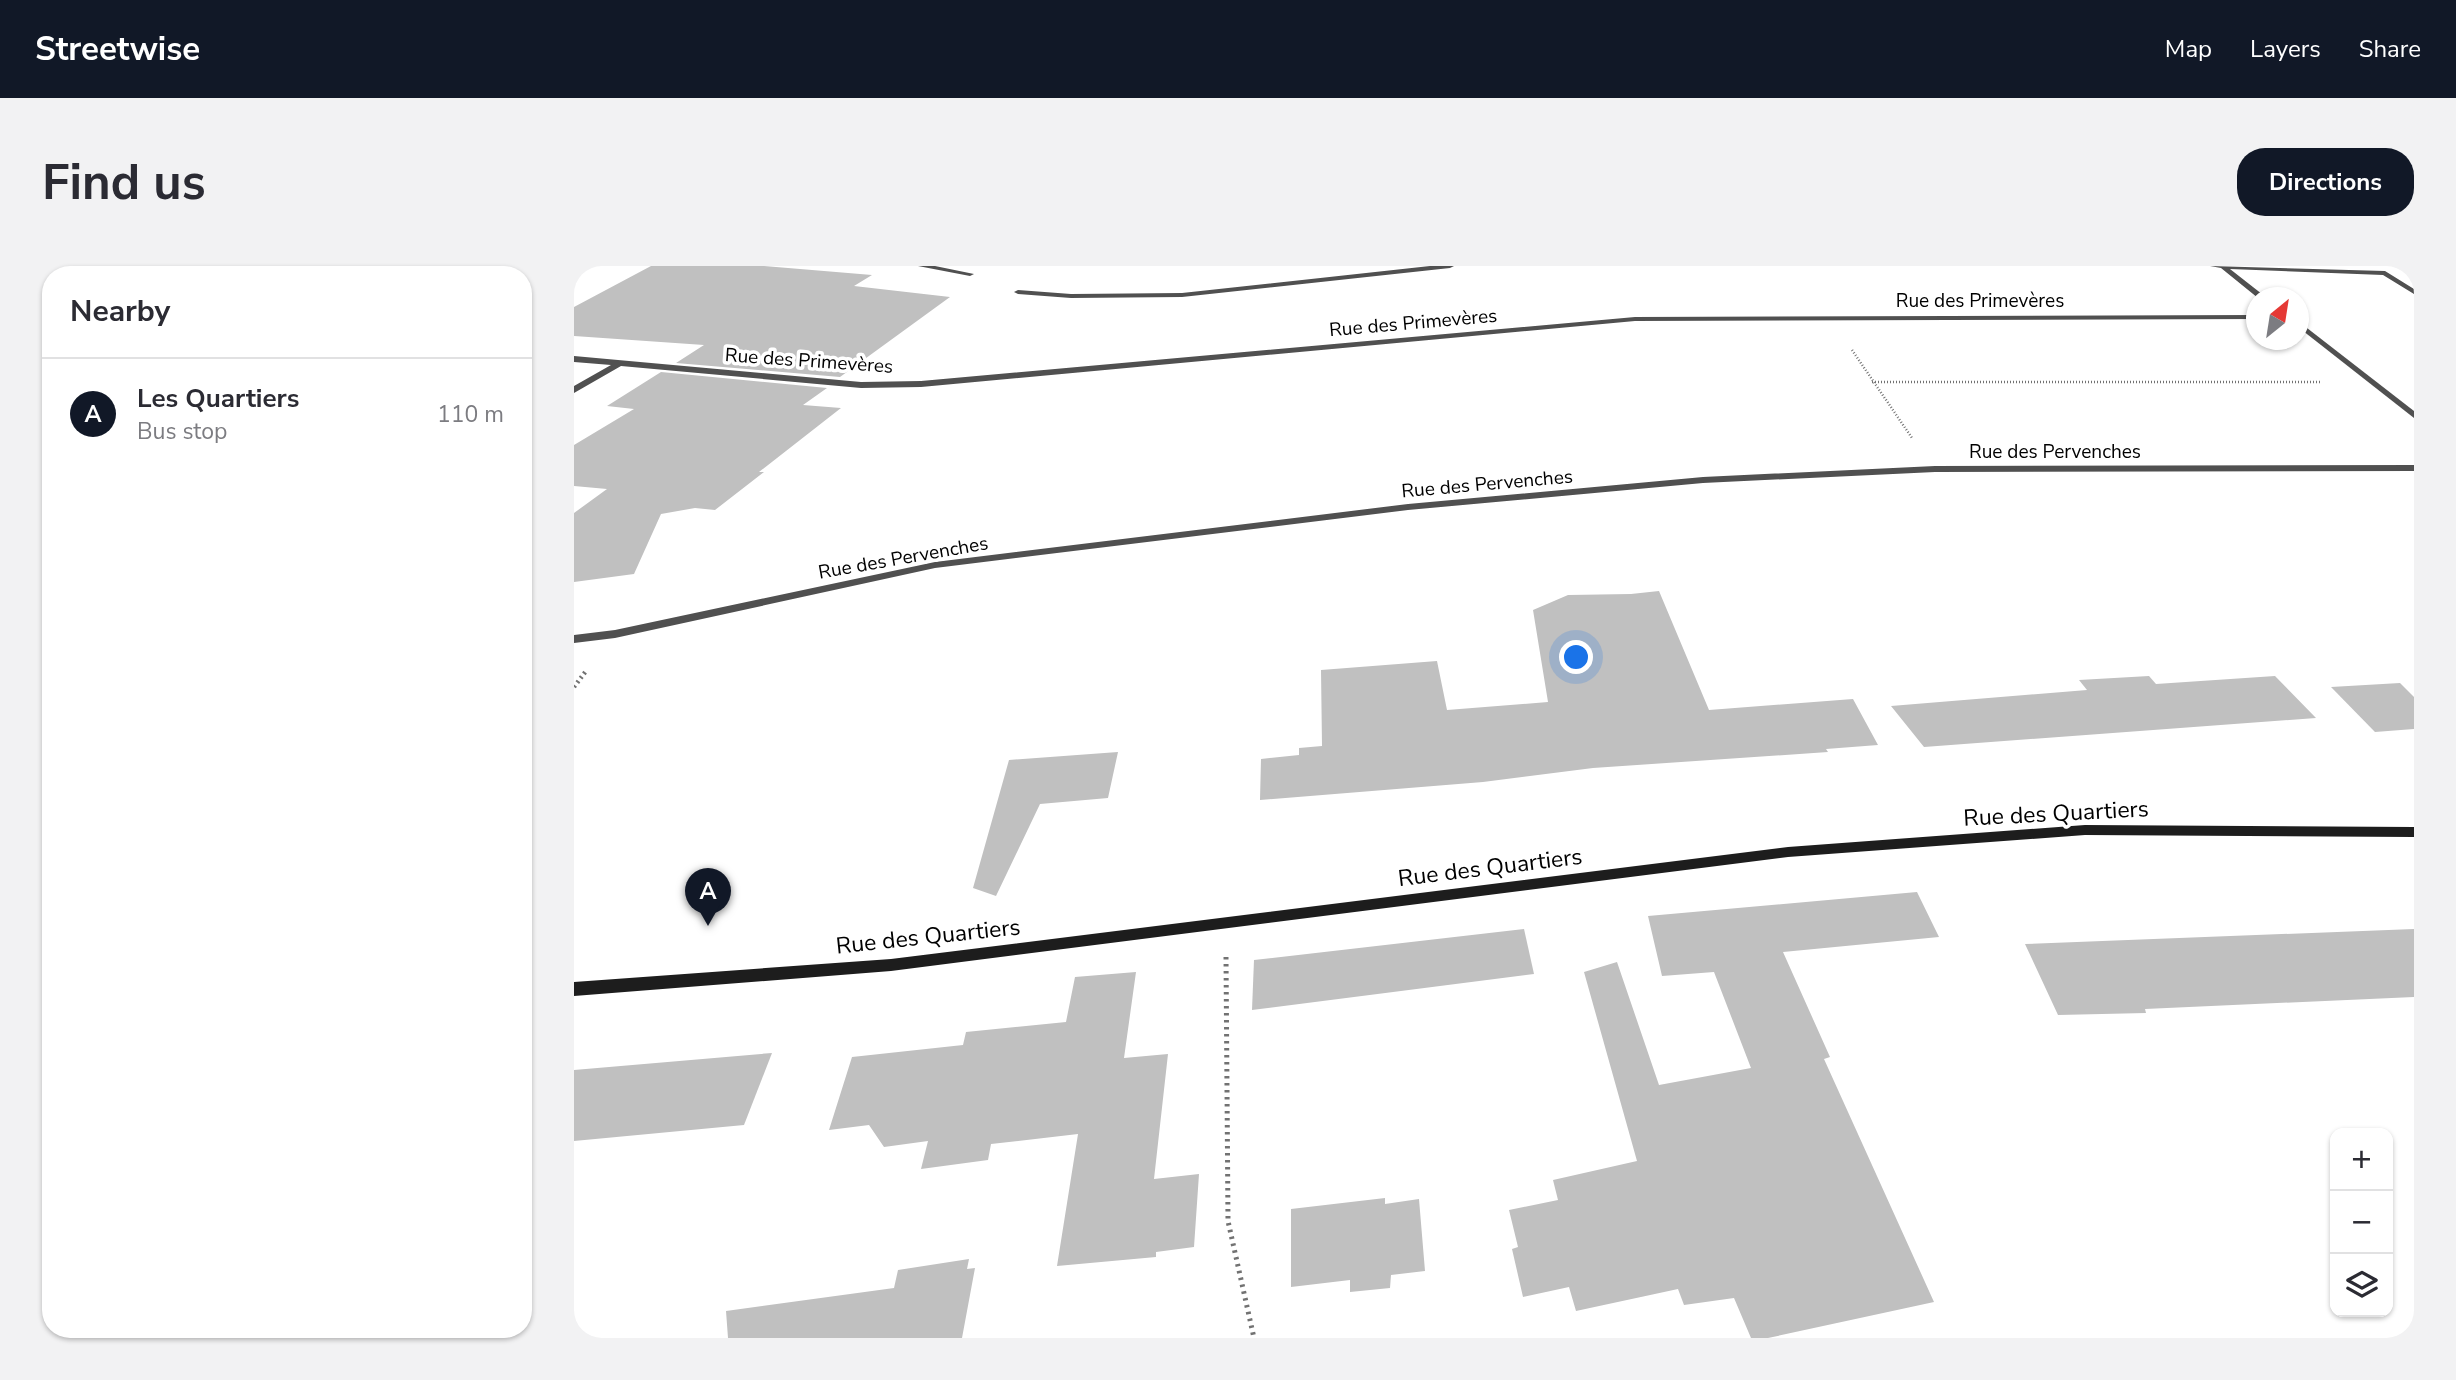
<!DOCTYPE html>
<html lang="en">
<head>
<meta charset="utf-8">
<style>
  body { margin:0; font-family:"Nunito Sans",sans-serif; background:#f2f2f3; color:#2b2b33 }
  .controls { position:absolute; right:21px; bottom:21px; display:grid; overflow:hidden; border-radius:14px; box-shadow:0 2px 5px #0004 }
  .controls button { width:63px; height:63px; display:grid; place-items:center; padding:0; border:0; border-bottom:2px solid #e1e1e2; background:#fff; color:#2b2b33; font:35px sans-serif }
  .compass { position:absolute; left:1672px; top:21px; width:63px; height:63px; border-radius:50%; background:#fff; box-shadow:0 2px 5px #0004; rotate:30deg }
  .you { position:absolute; left:1003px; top:392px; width:24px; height:24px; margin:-18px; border:5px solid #fff; border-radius:50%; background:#1a73e8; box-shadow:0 0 0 10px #1a73e833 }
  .badge { display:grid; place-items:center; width:46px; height:46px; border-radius:50%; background:#111827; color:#fff; font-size:23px; font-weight:700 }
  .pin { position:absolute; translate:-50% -58px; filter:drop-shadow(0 2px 4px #0008) }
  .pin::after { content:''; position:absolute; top:37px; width:24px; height:21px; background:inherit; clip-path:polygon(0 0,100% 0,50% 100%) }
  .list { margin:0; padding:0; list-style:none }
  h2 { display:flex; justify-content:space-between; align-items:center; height:91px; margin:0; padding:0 28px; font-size:30px }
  h2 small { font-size:23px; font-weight:400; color:#7c7c81 }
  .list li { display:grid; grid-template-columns:46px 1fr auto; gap:21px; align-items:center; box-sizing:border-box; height:112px; padding:0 28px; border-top:2px solid #e1e1e2 }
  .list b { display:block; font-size:26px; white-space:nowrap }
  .list p { margin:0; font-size:23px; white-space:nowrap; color:#7c7c81 }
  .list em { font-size:23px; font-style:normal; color:#7c7c81 }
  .icon { flex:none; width:38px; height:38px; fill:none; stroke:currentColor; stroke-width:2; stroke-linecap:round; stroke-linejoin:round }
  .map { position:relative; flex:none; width:1840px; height:1072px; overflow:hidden; border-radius:28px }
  header { display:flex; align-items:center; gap:42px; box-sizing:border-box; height:98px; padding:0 35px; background:#111827; color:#fff }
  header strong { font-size:33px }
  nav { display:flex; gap:38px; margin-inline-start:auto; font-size:24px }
  .intro { display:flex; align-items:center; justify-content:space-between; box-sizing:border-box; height:168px; padding:0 42px }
  h1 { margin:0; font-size:49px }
  .button { padding:18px 32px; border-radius:28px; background:#111827; color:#fff; font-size:24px; font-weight:700 }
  main { display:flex; gap:42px; padding:0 42px }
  aside { flex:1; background:#fff; border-radius:28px; box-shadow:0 2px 5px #0004 }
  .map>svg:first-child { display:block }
  .building { fill:#c0c0c0 }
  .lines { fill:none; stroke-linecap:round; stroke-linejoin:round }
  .path-far2 { stroke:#727272; stroke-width:2.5; stroke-dasharray:1 2; stroke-linecap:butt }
  .path-far1 { stroke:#727272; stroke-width:4.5; stroke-dasharray:2 3.5; stroke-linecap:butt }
  .path { stroke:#727272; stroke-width:5; stroke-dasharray:2.5 4.5; stroke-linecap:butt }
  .minor { fill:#505050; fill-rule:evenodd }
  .secondary { fill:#1d1d1d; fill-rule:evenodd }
  .labels { text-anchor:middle; stroke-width:7; stroke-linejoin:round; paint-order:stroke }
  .far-street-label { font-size:19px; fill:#000; stroke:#fff }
  .street-label { font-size:23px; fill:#000; stroke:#fff }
</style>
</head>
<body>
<header>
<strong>Streetwise</strong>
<nav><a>Map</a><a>Layers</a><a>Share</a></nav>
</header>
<div class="intro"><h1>Find us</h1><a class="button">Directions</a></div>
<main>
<aside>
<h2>Nearby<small></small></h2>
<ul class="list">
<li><span class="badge">A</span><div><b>Les Quartiers</b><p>Bus stop</p></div><em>110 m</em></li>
</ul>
</aside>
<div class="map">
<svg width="1840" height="1072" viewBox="0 0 1840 1072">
  <rect width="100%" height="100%" fill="#fff"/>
  <g class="building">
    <path d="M 77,0 L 190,0 L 298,9 L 280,20 L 376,31 L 266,111 L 102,97 L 130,79 L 0,70 L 0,41 Z"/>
    <path d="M 87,106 L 253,122 L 229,139 L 267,142 L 185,206 L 190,206 L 141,244 L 121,242 L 87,248 L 60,308 L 0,316 L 0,247 L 33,223 L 0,220 L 0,179 L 60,143 L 33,140 Z"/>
    <path d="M 1085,325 L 1135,444 L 1279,433 L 1304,479 L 1252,483 L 1254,486 L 1019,502 L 909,516 L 686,534 L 687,493 L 725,489 L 725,482 L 748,480 L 747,404 L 863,395 L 873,444 L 974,436 L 959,344 L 994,329 L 1057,328 Z"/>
    <path d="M 1575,410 L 1582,418 L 1701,410 L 1742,452 L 1350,481 L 1317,440 L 1513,424 L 1505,414 Z"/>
    <path d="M 1826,417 L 1840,431 L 1840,463 L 1801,466 L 1757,421 Z"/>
    <path d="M 544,486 L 534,532 L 466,538 L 422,630 L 399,622 L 435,494 Z"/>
    <path d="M 1343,626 L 1365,671 L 1209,686 L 1256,791 L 1250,793 L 1360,1036 L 1194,1072 L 1177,1072 L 1160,1032 L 1110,1039 L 1104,1023 L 1002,1045 L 995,1021 L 949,1031 L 938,983 L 944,981 L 935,944 L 984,934 L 979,914 L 1063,895 L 1010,706 L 1043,696 L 1085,819 L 1177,802 L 1140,706 L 1088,710 L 1074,650 Z"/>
    <path d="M 950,663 L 960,708 L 678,744 L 680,694 Z"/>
    <path d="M 1840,663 L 1840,731 L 1571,743 L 1572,747 L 1484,749 L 1451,678 Z"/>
    <path d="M 562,706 L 550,792 L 594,788 L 580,913 L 625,908 L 620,981 L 582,986 L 582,991 L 483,1000 L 504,868 L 417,878 L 414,894 L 347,903 L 354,875 L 310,881 L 295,859 L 255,864 L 278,791 L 389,779 L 392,766 L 492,756 L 501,711 Z"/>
    <path d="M 198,787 L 170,859 L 0,875 L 0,804 Z"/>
    <path d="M 811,932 L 811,938 L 845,933 L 851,1005 L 817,1009 L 816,1022 L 776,1026 L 776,1014 L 717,1021 L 717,943 Z"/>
    <path d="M 395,993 L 393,1003 L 401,1002 L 388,1072 L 154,1072 L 152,1045 L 320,1022 L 324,1004 Z"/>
  </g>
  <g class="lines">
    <g class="path-far2">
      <path d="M 1278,84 L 1338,172"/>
      <path d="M 1298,116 L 1746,116"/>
    </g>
    <path class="path-far1" d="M 0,421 L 12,405"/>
    <path class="path" d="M 652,691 L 654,955 L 680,1072"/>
    <g class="minor">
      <path d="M 344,0 L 361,0 L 400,8 L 396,10 Z"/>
      <path d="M 856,0 L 880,0 L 876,2 L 608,31 L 497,32 L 444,28 L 440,26 L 444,24 L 497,28 L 608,27 Z"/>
      <path d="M 1636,0 L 1811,5 L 1840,23 L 1840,28 L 1809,9 L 1656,3 L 1693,32 L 1684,32 L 1647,2 Z"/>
      <path d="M 1682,49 L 1682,53 L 1061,55 L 347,121 L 287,122 L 47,100 L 0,127 L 0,120 L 37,99 L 0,96 L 0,90 L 287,116 L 347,115 L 1061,51 Z"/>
      <path d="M 1724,55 L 1840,145 L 1840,152 L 1724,61 Z"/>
      <path d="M 1840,199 L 1840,205 L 1361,206 L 1129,217 L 834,244 L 361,302 L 41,372 L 0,377 L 0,369 L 41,364 L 361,296 L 834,238 L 1129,211 L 1361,200 Z"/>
    </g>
    <path class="secondary" d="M 1511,559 L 1840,561 L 1840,571 L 1511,569 L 1214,591 L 317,705 L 0,730 L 0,716 L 317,693 L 1214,581 Z"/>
  </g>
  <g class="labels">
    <g class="far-street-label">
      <text x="1406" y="41">Rue des Primevères</text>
      <text transform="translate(839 56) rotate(-5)" y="7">Rue des Primevères</text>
      <text transform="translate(235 94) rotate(4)" y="7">Rue des Primevères</text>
      <text x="1481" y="192">Rue des Pervenches</text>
      <text transform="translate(913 217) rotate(-5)" y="7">Rue des Pervenches</text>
      <text transform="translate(329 291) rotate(-10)" y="7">Rue des Pervenches</text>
    </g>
    <g class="street-label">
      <text transform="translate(1482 547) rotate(-3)" y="8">Rue des Quartiers</text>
      <text transform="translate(916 601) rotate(-7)" y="8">Rue des Quartiers</text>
      <text transform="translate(354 670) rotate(-6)" y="8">Rue des Quartiers</text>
    </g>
  </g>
</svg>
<div class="controls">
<button>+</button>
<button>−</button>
<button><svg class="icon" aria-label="layers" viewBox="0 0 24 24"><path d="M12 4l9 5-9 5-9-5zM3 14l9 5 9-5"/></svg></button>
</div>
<svg class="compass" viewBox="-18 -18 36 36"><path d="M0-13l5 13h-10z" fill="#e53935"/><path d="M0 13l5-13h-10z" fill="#7c7c81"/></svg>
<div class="you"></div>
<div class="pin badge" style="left:134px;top:660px">A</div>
</div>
</main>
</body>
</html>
